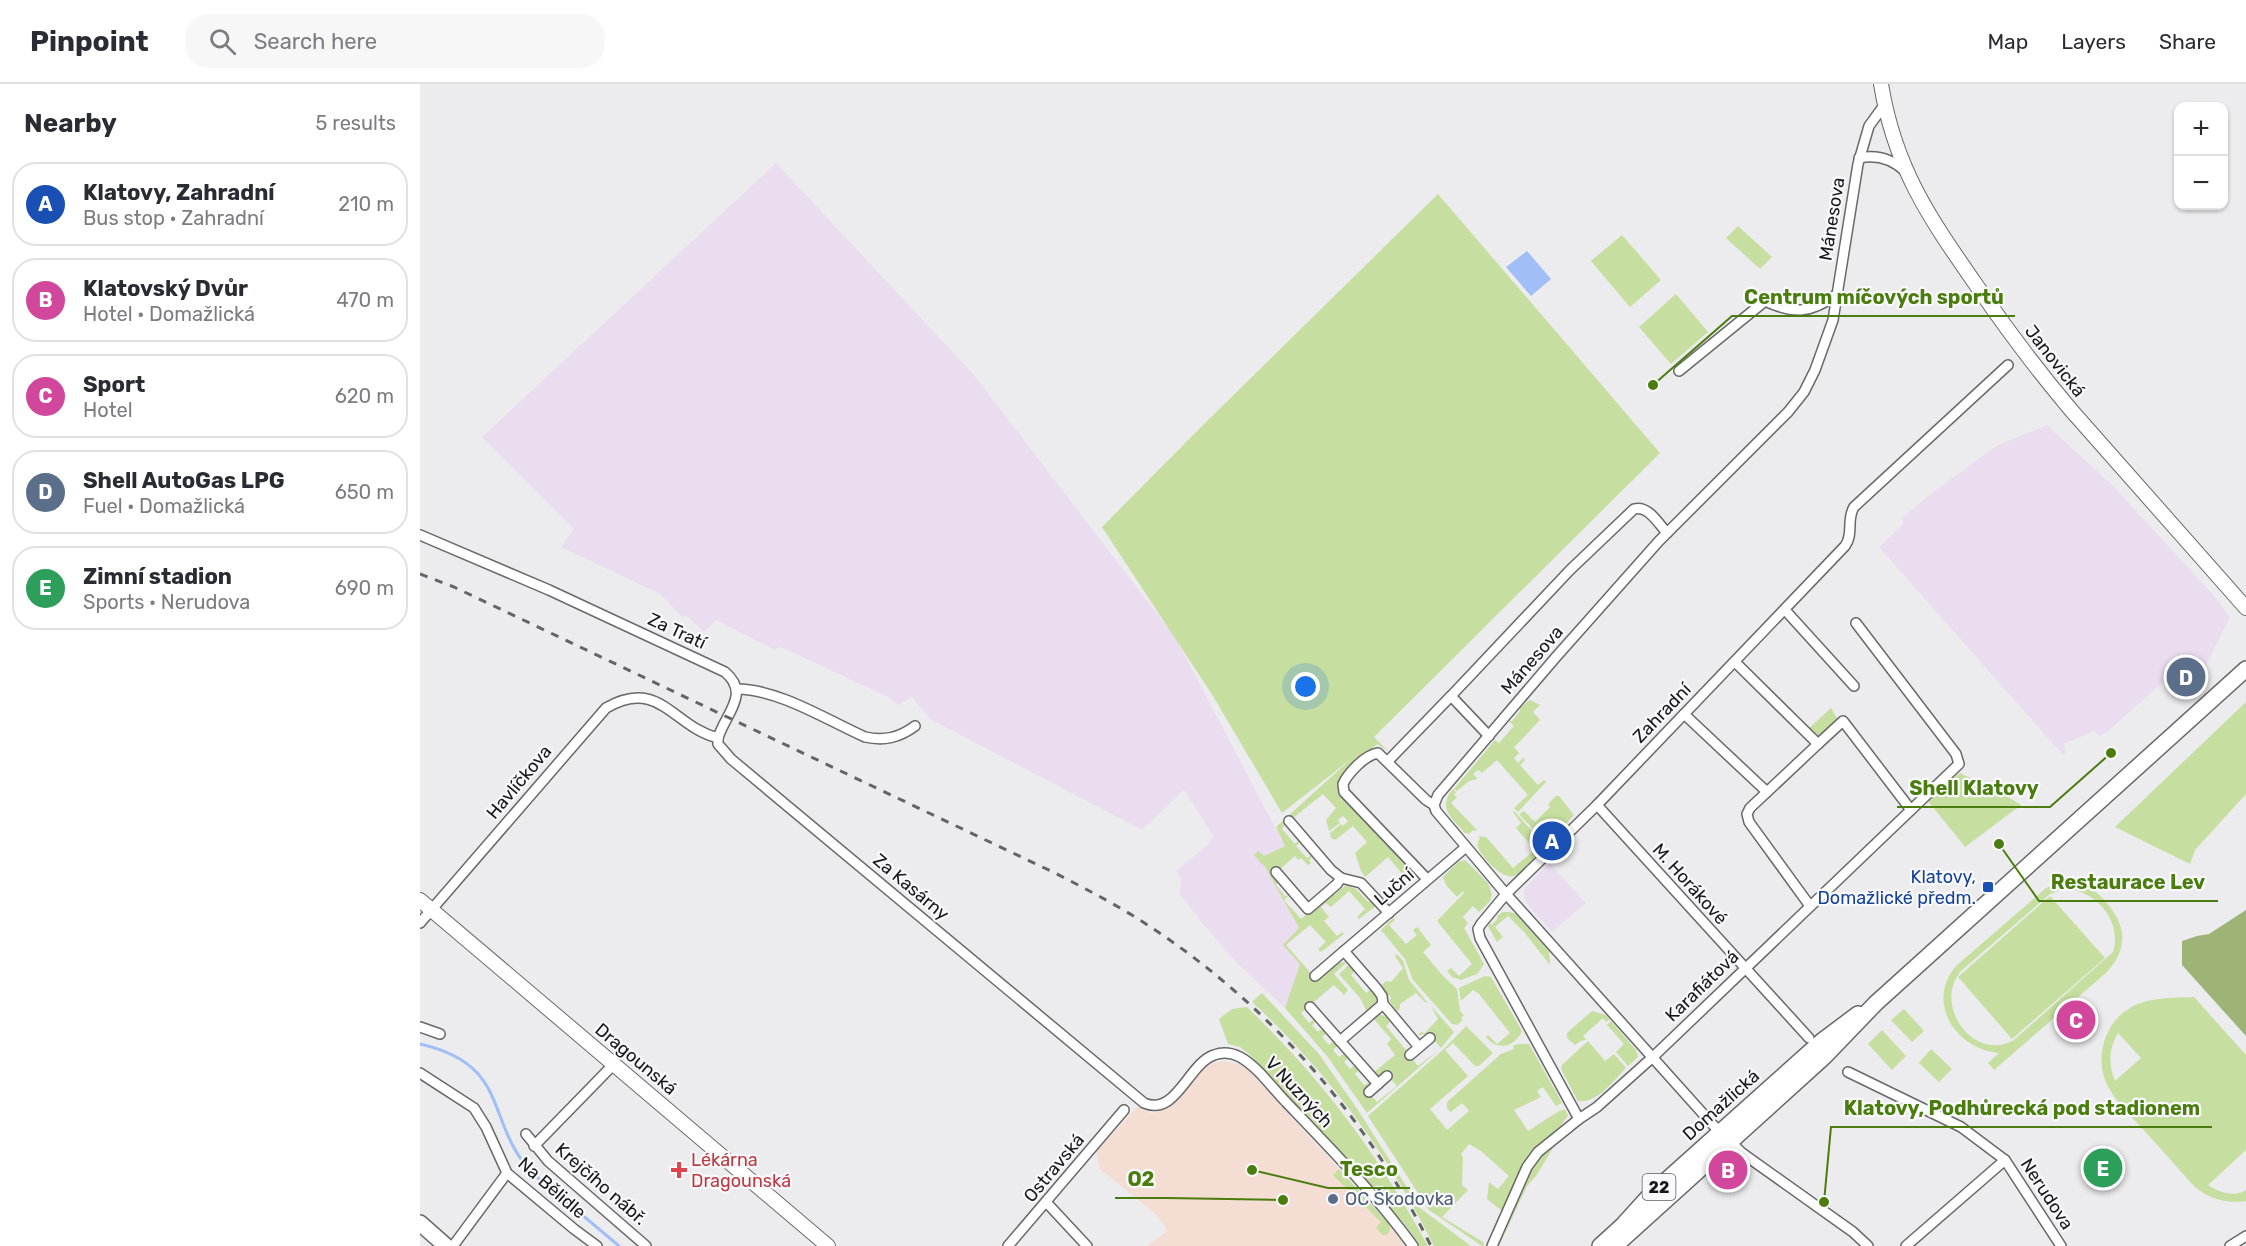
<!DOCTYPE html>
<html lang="en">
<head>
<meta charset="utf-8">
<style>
  body { margin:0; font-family:Rubik,sans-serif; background:#f7f7f7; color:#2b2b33 }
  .controls { position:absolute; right:18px; top:18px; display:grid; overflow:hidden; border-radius:12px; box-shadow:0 2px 4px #0004 }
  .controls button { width:54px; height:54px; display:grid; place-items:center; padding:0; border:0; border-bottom:2px solid #e1e1e2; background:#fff; color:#2b2b33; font:30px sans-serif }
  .you { position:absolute; left:886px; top:603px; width:21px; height:21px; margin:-15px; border:4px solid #fff; border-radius:50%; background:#1a73e8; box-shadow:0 0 0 9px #1a73e833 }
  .badge { display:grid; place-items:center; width:39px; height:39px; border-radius:50%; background:#4a7d0e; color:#fff; font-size:20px; font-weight:700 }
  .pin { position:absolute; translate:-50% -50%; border:3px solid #fff; box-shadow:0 2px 6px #0006 }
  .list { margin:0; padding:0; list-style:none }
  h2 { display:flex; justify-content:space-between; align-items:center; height:78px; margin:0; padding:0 24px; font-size:26px }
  h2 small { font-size:20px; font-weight:400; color:#7c7c81 }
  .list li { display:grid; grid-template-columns:39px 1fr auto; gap:18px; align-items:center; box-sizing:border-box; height:84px; margin:0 12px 12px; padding:0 12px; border:2px solid #e1e1e2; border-radius:24px }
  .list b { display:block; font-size:22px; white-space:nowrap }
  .list p { margin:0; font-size:20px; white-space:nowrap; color:#7c7c81 }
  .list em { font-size:20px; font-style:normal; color:#7c7c81 }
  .icon { flex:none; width:33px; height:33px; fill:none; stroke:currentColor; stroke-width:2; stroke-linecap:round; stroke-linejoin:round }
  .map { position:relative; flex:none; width:1826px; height:1162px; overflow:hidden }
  header { display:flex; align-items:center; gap:36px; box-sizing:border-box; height:84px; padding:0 30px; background:#fff; border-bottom:2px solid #e1e1e2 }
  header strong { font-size:28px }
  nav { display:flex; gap:33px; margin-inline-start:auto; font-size:21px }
  .search { width:420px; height:54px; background:#f7f7f7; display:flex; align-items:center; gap:15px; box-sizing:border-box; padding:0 21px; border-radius:24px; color:#7c7c81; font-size:22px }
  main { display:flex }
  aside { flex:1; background:#fff }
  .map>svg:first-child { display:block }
  .commercial { fill:#f4ddd2 }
  .industrial { fill:#ebddf0 }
  .green { fill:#c6de9f; fill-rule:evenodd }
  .forest { fill:#9db476 }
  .water { fill:#a1bef7 }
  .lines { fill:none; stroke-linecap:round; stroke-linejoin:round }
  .stream { stroke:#a1bef7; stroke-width:3 }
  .street-casing { stroke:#69696a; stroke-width:12 }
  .secondary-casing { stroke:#69696a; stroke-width:16 }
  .primary-casing { stroke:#69696a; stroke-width:18 }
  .street { stroke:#fff; stroke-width:9 }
  .secondary { stroke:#fff; stroke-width:14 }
  .primary { stroke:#fff; stroke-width:15 }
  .rail { stroke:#646464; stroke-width:3; stroke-dasharray:8 8; stroke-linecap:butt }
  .transit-dot { fill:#1a4fb4; stroke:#f9f9fb; stroke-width:2 }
  .health-dot { fill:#e0444e; stroke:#f9f9fb; stroke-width:2 }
  .service-dot { fill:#5c6f8a; stroke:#f9f9fb; stroke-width:2 }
  .labels { text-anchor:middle; stroke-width:4.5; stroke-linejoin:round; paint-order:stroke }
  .shield { fill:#f9f9fb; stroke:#5c5c5c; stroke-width:1.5 }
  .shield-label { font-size:16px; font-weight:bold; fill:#181818 }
  .street-label { font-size:18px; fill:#181818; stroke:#f9f9fb }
  .transit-label { font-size:18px; fill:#164399; stroke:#f9f9fb; text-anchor:end }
  .health-label { font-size:18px; fill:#be3a42; stroke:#f9f9fb; text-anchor:start }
  .service-label { font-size:18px; fill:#4e5e75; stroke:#f9f9fb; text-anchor:start }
  .leader { fill:none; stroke:#4a7d0e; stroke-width:2 }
  .callout-dot { fill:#4a7d0e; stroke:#f9f9fb; stroke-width:2 }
  .callout-label { font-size:20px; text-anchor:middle; font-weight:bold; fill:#4a7d0e; stroke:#f9f9fb; stroke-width:4.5; stroke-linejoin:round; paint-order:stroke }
</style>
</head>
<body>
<header>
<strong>Pinpoint</strong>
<div class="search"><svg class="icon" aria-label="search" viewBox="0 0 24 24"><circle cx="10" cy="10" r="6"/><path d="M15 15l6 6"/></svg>Search here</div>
<nav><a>Map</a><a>Layers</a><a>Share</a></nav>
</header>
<main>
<aside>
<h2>Nearby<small>5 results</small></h2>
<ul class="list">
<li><span class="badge" style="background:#1a4fb4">A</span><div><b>Klatovy, Zahradní</b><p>Bus stop · Zahradní</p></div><em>210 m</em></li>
<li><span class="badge" style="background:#d1479c">B</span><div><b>Klatovský Dvůr</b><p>Hotel · Domažlická</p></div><em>470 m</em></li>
<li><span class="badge" style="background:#d1479c">C</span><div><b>Sport</b><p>Hotel</p></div><em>620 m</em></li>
<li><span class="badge" style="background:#5c6f8a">D</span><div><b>Shell AutoGas LPG</b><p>Fuel · Domažlická</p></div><em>650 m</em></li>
<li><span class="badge" style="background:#2e9e5b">E</span><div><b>Zimní stadion</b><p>Sports · Nerudova</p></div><em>690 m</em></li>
</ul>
</aside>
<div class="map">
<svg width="1826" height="1162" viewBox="0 0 1826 1162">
  <rect width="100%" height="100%" fill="#ececee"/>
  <path class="commercial" d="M 805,977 L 822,981 L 829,987 L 969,1140 L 985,1162 L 727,1162 L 746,1148 L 745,1142 L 731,1126 L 680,1085 L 676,1068 L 718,1022 L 731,1029 L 746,1026 L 752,1021 L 781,986 L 792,979 Z"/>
  <g class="industrial">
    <path d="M 356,79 L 554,291 L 755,553 L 865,762 L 844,773 L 834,771 L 845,783 L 879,845 L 864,861 L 880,880 L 865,924 L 818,880 L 778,834 L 760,810 L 761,794 L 756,787 L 790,759 L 789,757 L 794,753 L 764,706 L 722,746 L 510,635 L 492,613 L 478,621 L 468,613 L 361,563 L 356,564 L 355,566 L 296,536 L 284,548 L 266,531 L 263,534 L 240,510 L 141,463 L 154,445 L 62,353 Z"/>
    <path d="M 1627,341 L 1694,403 L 1796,514 L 1810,533 L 1785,583 L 1773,571 L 1687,648 L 1679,652 L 1674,647 L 1644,660 L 1645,669 L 1642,670 L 1459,463 L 1484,439 L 1481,435 L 1507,413 L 1576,362 Z"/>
    <path d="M 1129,779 L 1166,819 L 1132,848 L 1108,821 L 1103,811 L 1105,804 Z"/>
  </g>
  <g class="green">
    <path d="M 1018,110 L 1240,369 L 954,653 L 968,667 L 957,660 L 922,694 L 920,698 L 994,788 L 978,801 L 975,799 L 984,792 L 968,773 L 945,793 L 941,787 L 935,769 L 947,758 L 933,742 L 915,756 L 911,754 L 910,749 L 921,740 L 923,742 L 928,737 L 923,732 L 918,736 L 920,739 L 909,747 L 906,736 L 916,724 L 903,710 L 873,734 L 871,733 L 862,745 L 875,760 L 880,755 L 882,757 L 876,762 L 887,774 L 893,770 L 894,771 L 889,776 L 891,779 L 888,781 L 881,774 L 878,776 L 875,772 L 859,786 L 856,785 L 850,790 L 858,799 L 856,801 L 865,812 L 869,811 L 864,816 L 881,835 L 912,809 L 914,811 L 926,801 L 936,805 L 948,818 L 951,816 L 956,822 L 939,835 L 937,833 L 945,825 L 929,807 L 911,823 L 906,819 L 901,823 L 909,833 L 904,837 L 917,852 L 922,848 L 924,850 L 901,868 L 898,865 L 906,858 L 890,841 L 866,861 L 897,896 L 917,879 L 927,878 L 914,890 L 928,906 L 924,911 L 914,901 L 881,929 L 889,939 L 895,935 L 896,937 L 892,941 L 898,948 L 903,944 L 907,949 L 902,953 L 909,961 L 914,956 L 918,961 L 913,966 L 919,973 L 925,969 L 929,973 L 924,978 L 930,985 L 935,981 L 939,986 L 935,990 L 944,1001 L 950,998 L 945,1005 L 957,1018 L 977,1002 L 965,989 L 958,993 L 953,989 L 975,971 L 967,960 L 971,955 L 953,934 L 960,930 L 966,933 L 970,938 L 966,942 L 986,966 L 992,962 L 993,964 L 988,970 L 998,982 L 1019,966 L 947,1029 L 907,972 L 865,924 L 880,880 L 863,861 L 879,844 L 845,783 L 834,771 L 838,767 L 844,772 L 865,762 L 856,743 L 931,675 L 862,729 L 793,612 L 682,443 L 779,345 Z"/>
    <path d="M 1318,142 L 1352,173 L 1340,185 L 1306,154 Z"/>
    <path d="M 1202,151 L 1241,196 L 1210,223 L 1171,177 Z"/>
    <path d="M 1256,210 L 1288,248 L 1251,280 L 1219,243 Z"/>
    <path d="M 1110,616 L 1120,621 L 1113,628 L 1120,636 C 1111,645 1103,655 1094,663 L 1099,669 L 1094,674 L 1098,679 L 1103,674 L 1105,676 L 1100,681 L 1118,701 L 1124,696 L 1126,698 L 1098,728 L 1094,724 L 1108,711 L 1077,676 L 1062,689 L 1058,686 L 1053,690 L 1058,695 L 1049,697 L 1037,707 L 1034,705 L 1075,656 L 1079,659 L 1094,642 L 1089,637 L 1092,637 L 1100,627 L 1100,623 Z"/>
    <path d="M 1826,618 L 1826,710 L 1775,766 L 1770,780 L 1695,743 Z"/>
    <path d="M 1411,624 L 1418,636 L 1399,654 L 1387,646 Z"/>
    <path d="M 1540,689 L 1580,708 L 1601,721 L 1545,763 L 1508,717 L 1518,708 L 1520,710 L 1529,700 L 1528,698 Z"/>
    <path d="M 1033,705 L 1036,708 L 1034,711 L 1037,713 L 1031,719 L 1057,746 L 1055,747 L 1053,746 L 1049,750 L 1045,749 C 1032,734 1017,724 1033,705 Z"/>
    <path d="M 1136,712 L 1139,712 L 1154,731 L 1135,751 L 1133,750 L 1127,760 L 1099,730 L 1104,727 L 1115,738 L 1130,723 L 1128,720 Z"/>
    <path d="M 1094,727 L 1125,761 C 1117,770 1105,787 1094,792 C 1083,796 1061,773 1058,763 C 1057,759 1058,758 1060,754 L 1058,752 L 1066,753 L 1093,784 L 1115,766 L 1096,744 L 1101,739 L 1093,728 Z"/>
    <path d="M 1045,776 L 1068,799 L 1072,810 L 1070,817 L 1059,828 L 1053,822 L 1043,833 L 1048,839 L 1044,844 L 1064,880 L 1057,890 L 1041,896 L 1032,893 L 1027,887 L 1031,884 L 1039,892 L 1052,880 L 1017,837 L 1044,809 L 1043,807 L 1037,813 L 1026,801 L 1023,793 L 1038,778 Z"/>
    <path d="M 1650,799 C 1665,800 1676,806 1686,818 C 1706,842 1709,863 1687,888 L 1574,986 L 1568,979 L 1579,969 C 1536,965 1505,919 1536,882 L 1626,804 L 1638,800 ZM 1644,805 C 1675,805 1703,837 1693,868 L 1594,956 C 1554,979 1512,921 1541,887 L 1630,810 Z"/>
    <path d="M 1630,812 L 1685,874 L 1592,955 L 1538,893 Z"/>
    <path d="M 1083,828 L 1090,828 L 1096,830 L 1129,867 L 1130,881 L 1104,848 L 1088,832 L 1075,843 L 1083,853 L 1077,858 L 1068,842 L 1070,839 L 1072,841 L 1078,834 L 1077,832 Z"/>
    <path d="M 973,834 L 975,836 L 969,841 L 986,860 L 997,851 L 993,846 L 997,843 L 1011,861 L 1003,868 L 1023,892 L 1037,905 L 1040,927 L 1044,931 L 1041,934 L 1043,936 L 1037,941 L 1032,940 L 993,896 L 985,875 L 961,846 Z"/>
    <path d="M 977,870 L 983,877 L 989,896 L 1007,918 L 1006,919 L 996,909 L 980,920 L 980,924 L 977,928 L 969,916 L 971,915 L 970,911 L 968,912 L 962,901 L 966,897 L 971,898 L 983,884 L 975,872 Z"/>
    <path d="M 930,880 L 936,886 L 931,891 L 946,909 L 951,905 L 957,914 L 956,919 L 947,928 L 940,914 L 919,890 Z"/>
    <path d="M 1065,892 L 1071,893 L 1102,947 C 1094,964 1077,967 1066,953 L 1068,951 L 1077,960 L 1090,949 L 1059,910 L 1053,906 L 1041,917 L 1039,904 Z"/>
    <path d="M 842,909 L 899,970 L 938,1026 L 1000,1124 L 1051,1162 L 1014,1162 C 969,1071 907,987 832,918 Z"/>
    <path d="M 1774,913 L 1826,971 L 1826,1066 L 1788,1101 C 1797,1108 1816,1114 1826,1106 L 1826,1117 C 1806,1120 1789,1115 1774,1102 C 1756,1082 1739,1063 1721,1043 C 1708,1029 1692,1014 1685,996 C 1679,980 1681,961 1689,946 C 1707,913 1741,914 1774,913 ZM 1698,949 L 1721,974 L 1695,997 C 1688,981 1689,963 1698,949 Z"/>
    <path d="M 1011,922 L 1034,948 L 1021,964 L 1009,950 L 997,951 L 1001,948 L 1005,949 L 1018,935 Z"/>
    <path d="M 827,923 C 904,998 956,1067 1008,1162 L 1000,1162 L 984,1139 L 830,971 L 820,963 L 808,960 L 799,935 L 812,925 Z"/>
    <path d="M 1484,925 L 1504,947 L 1492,958 L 1471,936 Z"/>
    <path d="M 1172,927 L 1186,931 L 1190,935 L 1186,938 L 1183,934 L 1163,952 L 1166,955 L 1163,957 L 1162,956 L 1155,961 L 1147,954 L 1147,949 Z"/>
    <path d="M 1191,937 L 1216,966 L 1218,973 L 1208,982 L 1196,968 L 1204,960 L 1187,941 Z"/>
    <path d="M 1046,942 L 1073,969 L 1059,982 L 1055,982 L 1033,959 L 1025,966 L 1048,992 L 1010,1025 L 1027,1046 L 1049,1027 L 1042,1019 L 1031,1028 L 1027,1025 L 1027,1018 L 1081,970 L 1094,965 L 1093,962 L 1098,960 L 1109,960 L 1142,1019 L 1136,1022 L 1123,1003 L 1117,1007 L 1121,1013 L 1094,1026 L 1108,1047 L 1139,1027 L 1145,1025 L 1148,1032 L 1141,1041 L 1142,1043 L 1116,1065 L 1106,1076 L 1082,1127 L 1067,1115 L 1069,1098 L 1078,1105 L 1089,1092 L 1061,1067 L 1049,1060 L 1041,1070 L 1043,1073 L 1042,1101 L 1048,1106 L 1022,1133 L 1063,1158 L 1064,1161 L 1062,1162 L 1009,1126 L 948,1032 L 1024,965 Z"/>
    <path d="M 1462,946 L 1486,972 L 1472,986 L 1448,960 Z"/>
    <path d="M 1168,957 L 1185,977 L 1194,970 L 1206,984 C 1194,996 1177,1020 1158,1017 L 1141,985 L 1142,981 Z"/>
    <path d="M 1511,965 L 1532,985 L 1519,998 L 1499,979 Z"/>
    <path d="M 1136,1059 L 1116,1092 L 1107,1102 L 1079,1162 L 1076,1162 L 1110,1086 L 1118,1075 Z"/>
    <path d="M 919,1085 L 969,1140 L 970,1146 L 967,1151 L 963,1151 L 956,1144 L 961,1138 L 913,1091 Z"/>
  </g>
  <path class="forest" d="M 1826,826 L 1826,952 L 1762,881 L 1762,857 L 1777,852 L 1789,850 Z"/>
  <path class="water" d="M 1107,167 L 1131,195 L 1111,212 L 1086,183 Z"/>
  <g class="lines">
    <path class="stream" d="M 0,960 C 91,981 64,1035 111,1088 L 199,1162"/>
    <defs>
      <g id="street">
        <path d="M 1439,74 C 1457,70 1472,75 1485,87"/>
        <path d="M 1259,287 L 1345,217 C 1373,230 1389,230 1416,211"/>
        <path d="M 0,451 L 129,506 L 305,588 C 331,610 305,630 298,654"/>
        <path d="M 1365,526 L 1434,602"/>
        <path d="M 1315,578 L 1398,660 L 1423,637 L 1491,726"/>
        <path d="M 317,605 C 358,605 407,636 445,653 C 464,657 479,654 495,642"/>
        <path d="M 1031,612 L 1150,486 L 1214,425 C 1228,421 1238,439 1247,449"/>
        <path d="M 1264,630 L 1347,708"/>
        <path d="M 298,654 L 298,660 L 311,675 L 724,1019 C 756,1033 768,980 794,971 C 802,968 812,969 820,973 C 838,983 852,1004 866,1018 C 910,1064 956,1111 993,1162"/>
        <path d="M 968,677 L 1031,612 L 1069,652"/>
        <path d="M 1177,721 L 1389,954"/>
        <path d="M 869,737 L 911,786 L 921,794 L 941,799 L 969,829"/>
        <path d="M 856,788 L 888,825 L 917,800 L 921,794"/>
        <path d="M 1007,795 L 924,708 L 923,700 C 928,689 945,671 958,669 L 1006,716 L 1014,721"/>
        <path d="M 1390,822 L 1329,738 L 1327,730 L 1330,724 L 1398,660"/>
        <path d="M 0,839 L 186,624 C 240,593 253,643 298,654"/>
        <path d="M 895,892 L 924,867"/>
        <path d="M 890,923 L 958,1000"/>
        <path d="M 0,943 L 20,950"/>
        <path d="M 920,957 L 963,920"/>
        <path d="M 999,963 L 963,920 L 962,912 L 957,905 L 924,867 L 1046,763"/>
        <path d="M 990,971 L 1010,954"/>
        <path d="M 1428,988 L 1541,1043 L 1585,1076 L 1641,1162"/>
        <path d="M 0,989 L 54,1024 L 66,1043 L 87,1089 L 154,1145 L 177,1162"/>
        <path d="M 949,1008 L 967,992"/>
        <path d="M 1159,1035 L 1060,854 L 1058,845 L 1061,840 L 1086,810 L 1177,721 L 1425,462 C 1434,450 1426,436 1434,423 L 1588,281"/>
        <path d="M 106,1050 L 128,1077 L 226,1162"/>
        <path d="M 114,1062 L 194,980"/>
        <path d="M 626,1118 L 667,1162"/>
        <path d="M 33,1162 L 87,1089"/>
        <path d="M 588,1162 L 704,1026"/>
        <path d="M 1072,1162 L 1107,1083 L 1118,1068 L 1159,1035 L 1177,1023 L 1234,972 L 1539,680 L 1536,670 L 1436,539"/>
        <path d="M 1448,1162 L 1433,1148 L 1322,1069 L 1294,1042 L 1086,810 L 1016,727 L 1014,721 L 1018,711 L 1136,573 L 1239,457 L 1368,328 L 1384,308 L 1395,286 L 1413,236 L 1438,80 L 1449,42 L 1465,20"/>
        <path d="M 1486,1162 L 1585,1076"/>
        <path d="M 1810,1162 L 1826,1152"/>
      </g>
      <g id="secondary">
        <path d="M 1461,0 C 1475,86 1511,136 1559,205 C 1588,247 1618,287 1651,326 L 1826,524"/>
        <path d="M 0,816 L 408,1162"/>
      </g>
      <g id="primary">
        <path d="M 0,1139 L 26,1162"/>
        <path d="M 1180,1162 L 1202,1142 L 1231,1110 L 1402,957 L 1438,930"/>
        <path d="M 1195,1162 L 1404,973 L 1456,919 L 1826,585"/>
      </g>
    </defs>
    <use href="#street" class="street-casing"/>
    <use href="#secondary" class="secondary-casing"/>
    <use href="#primary" class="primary-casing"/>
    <use href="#street" class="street"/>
    <use href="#secondary" class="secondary"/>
    <use href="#primary" class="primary"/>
    <path class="rail" d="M 0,490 L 34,503 L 635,789 C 666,805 697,821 726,840 C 848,919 947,1033 1011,1162"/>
  </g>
  <rect class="transit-dot" x="1562" y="797" width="12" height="12" rx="3"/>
  <path class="health-dot" d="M256 1077h6v6h6v6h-6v6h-6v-6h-6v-6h6z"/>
  <circle class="service-dot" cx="913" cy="1115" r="6"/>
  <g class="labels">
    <rect class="shield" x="1222.5" y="1090" width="33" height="26" rx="4.5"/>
    <g class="shield-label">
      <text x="1239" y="1109">22</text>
    </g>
    <g class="street-label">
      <text transform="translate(1412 135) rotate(-81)" y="6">Mánesova</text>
      <text transform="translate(1635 277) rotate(52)" y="6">Janovická</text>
      <text transform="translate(257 547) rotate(25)" y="6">Za Tratí</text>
      <text transform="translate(1112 576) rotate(-49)" y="6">Mánesova</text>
      <text transform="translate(1242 629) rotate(-46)" y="6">Zahradní</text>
      <text transform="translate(99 698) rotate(-50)" y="6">Havlíčkova</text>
      <text transform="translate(1270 800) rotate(48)" y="6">M. Horákové</text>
      <text transform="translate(491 803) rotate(40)" y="6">Za Kasárny</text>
      <text transform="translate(974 803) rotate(-41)" y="6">Luční</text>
      <text transform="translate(1282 902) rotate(-44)" y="6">Karafiátová</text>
      <text transform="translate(216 975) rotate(40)" y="6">Dragounská</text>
      <text transform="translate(879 1008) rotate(47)" y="6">V Nuzných</text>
      <text transform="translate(1301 1021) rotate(-42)" y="6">Domažlická</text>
      <text transform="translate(634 1084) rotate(-50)" y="6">Ostravská</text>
      <text transform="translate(181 1100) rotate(41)" y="6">Krejčího nábř.</text>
      <text transform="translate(132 1104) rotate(41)" y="6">Na Bělidle</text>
      <text transform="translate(1627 1110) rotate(57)" y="6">Nerudova</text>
    </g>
    <g class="transit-label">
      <text x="1556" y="799">Klatovy,<tspan x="1556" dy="21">Domažlické předm.</tspan></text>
    </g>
    <g class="health-label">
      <text x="271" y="1082">Lékárna<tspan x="271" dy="21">Dragounská</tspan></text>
    </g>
    <g class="service-label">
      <text x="925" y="1121">OC Škodovka</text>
    </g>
  </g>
  <path class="leader" d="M1233 301L1312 232H1595M1691 669L1630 723H1477M1579 760L1619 817H1798M1404 1118L1411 1043H1792M832 1086L908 1104H990M863 1116L747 1114H695"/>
  <g class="callout-dot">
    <circle cx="1233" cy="301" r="6"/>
    <circle cx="1691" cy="669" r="6"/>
    <circle cx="1579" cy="760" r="6"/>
    <circle cx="1404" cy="1118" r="6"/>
    <circle cx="832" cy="1086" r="6"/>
    <circle cx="863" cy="1116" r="6"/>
  </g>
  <g class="callout-label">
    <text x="1454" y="220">Centrum míčových sportů</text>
    <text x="1554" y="711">Shell Klatovy</text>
    <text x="1708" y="805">Restaurace Lev</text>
    <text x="1602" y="1031">Klatovy, Podhůrecká pod stadionem</text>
    <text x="949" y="1092">Tesco</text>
    <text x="721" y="1102">O2</text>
  </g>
</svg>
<div class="controls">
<button>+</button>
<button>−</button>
</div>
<div class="you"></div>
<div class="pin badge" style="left:1132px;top:757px;background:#1a4fb4">A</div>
<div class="pin badge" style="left:1308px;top:1086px;background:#d1479c">B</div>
<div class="pin badge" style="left:1656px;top:936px;background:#d1479c">C</div>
<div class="pin badge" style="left:1766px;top:593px;background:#5c6f8a">D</div>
<div class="pin badge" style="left:1683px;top:1084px;background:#2e9e5b">E</div>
</div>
</main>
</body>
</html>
